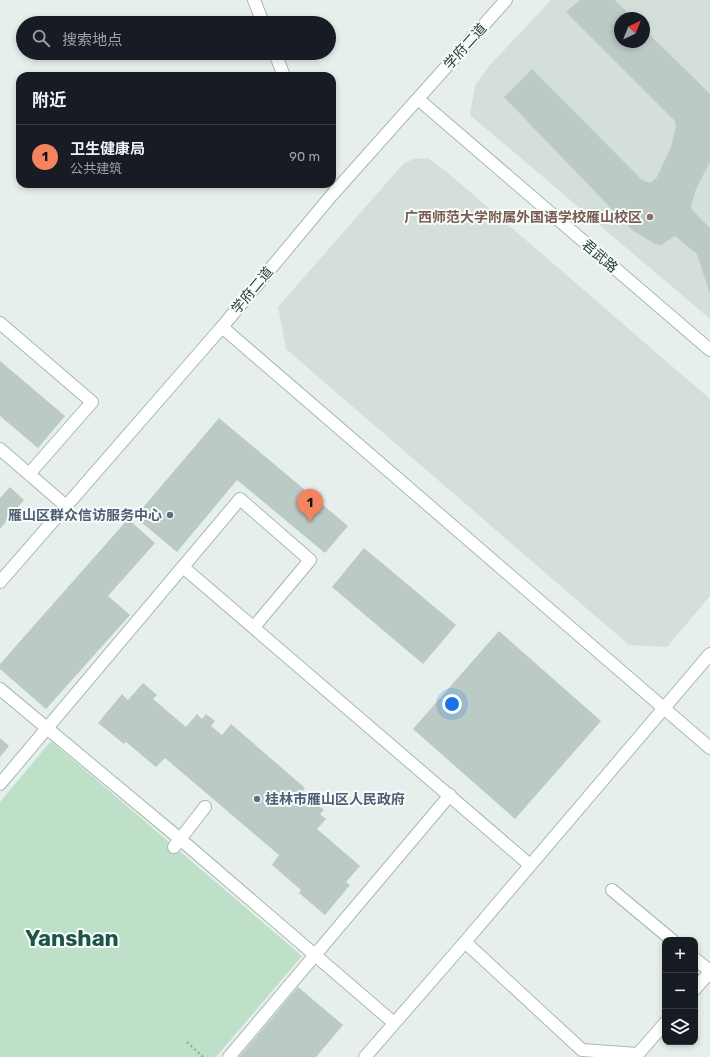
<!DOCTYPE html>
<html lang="zh">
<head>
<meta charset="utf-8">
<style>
  body { margin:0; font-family:Rubik,"Noto Sans SC",sans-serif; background:#20242c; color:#f1f3f6 }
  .controls { position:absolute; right:12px; bottom:12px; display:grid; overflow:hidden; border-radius:8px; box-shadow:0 2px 6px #0003 }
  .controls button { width:36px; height:36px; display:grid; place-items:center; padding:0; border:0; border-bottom:1px solid #363941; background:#171b24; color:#f1f3f6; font:20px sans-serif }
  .compass { position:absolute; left:614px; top:12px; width:36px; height:36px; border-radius:50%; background:#171b24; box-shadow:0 2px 6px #0003; rotate:43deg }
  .you { position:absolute; left:452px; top:704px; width:14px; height:14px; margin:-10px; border:3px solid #fff; border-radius:50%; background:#1a73e8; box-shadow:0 0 0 6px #1a73e833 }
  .badge { display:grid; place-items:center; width:26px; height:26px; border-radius:50%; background:#f4845f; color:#111; font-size:13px; font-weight:700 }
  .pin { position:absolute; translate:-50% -33px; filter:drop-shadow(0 1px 2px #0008) }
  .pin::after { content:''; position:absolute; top:21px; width:14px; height:12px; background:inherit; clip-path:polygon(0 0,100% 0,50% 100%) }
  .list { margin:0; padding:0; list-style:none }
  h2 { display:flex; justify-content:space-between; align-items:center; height:52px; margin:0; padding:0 16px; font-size:17px }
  h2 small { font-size:13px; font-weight:400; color:#9ea1a6 }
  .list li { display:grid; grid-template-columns:26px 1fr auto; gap:12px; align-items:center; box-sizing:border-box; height:64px; padding:0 16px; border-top:1px solid #363941 }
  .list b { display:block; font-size:15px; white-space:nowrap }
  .list p { margin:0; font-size:13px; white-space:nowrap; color:#9ea1a6 }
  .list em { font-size:13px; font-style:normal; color:#9ea1a6 }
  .icon { flex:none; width:22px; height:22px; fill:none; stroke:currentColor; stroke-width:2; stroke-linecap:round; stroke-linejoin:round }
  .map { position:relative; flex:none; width:710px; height:1057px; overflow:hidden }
  .search { position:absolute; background:#171b24; box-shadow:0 2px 6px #0003; left:16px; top:16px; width:320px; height:44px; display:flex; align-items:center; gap:10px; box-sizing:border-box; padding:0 14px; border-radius:22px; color:#9ea1a6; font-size:15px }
  .panel { position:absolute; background:#171b24; box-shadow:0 2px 6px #0003; left:16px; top:72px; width:320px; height:116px; border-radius:12px }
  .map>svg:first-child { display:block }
  .built { fill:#d4dfda; fill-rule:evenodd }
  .green { fill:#bfe0c8 }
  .building { fill:#bbcac4 }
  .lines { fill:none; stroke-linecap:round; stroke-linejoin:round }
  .minor-casing { stroke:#a8b8b2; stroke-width:14 }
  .path { stroke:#86b3a5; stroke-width:2.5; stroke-dasharray:2 3; stroke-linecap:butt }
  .minor { stroke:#fff; stroke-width:12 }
  .education-dot { fill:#8d6e63; stroke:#f7fbf9; stroke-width:1.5 }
  .service-dot { fill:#5c6f8a; stroke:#f7fbf9; stroke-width:1.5 }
  .labels { text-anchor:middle; stroke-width:4; stroke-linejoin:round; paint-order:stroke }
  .street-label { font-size:14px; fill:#24423a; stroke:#f7fbf9 }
  .education-label { font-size:14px; font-weight:bold; fill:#785e54; stroke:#f7fbf9; text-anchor:end }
  .service-label { font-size:14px; font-weight:bold; fill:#4e5e75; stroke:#f7fbf9; text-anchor:end }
  .town-label { font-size:22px; font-weight:bold; fill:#1f5548; stroke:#f7fbf9 }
</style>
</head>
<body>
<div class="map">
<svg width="710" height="1057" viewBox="0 0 710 1057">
  <rect width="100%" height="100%" fill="#e6efeb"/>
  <g class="built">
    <path d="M 551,0 L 710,0 L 710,319 L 470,115 L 475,86 L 490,65 ZM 620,18 L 644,18 L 644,42 L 620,42 Z"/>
    <path d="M 428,158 L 447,172 L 710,399 L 710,596 L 667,647 L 629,645 L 286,349 L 278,307 L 404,163 L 414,159 Z"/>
  </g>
  <path class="green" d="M 51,741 L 302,956 L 216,1057 L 0,1057 L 0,802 Z"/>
  <g class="building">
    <path d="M 580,0 L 615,0 L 633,18 L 620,18 L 620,42 L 644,42 L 644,29 L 710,94 L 710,162 L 696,189 L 692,202 L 691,209 L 710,228 L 710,294 L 697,254 L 675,236 L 661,245 L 655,244 L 632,230 L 504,97 L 532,69 L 642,180 L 650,183 L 657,177 L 671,147 L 676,126 L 675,121 L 566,12 Z"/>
    <path d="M 0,361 L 65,416 L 38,448 L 0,416 Z"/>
    <path d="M 219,418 L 348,526 L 325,553 L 237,480 L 177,552 L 135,517 Z"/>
    <path d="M 10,487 L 24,500 L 0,529 L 0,498 Z"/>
    <path d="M 128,519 L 155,543 L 108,596 L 130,615 L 46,709 L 0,669 L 0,664 Z"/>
    <path d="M 364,548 L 456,625 L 423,664 L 332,587 Z"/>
    <path d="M 499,631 L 601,721 L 515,819 L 413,729 Z"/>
    <path d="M 143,683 L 157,695 L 153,699 L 186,727 L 197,714 L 202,719 L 206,714 L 215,721 L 211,726 L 222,735 L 231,724 L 305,788 L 298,796 L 303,801 L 308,796 L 324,810 L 320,814 L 326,819 L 317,829 L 360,866 L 346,882 L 350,885 L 325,915 L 299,893 L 301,890 L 272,865 L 279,855 L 165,758 L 156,767 L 126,742 L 124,744 L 98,723 L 122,694 L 128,700 Z"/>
    <path d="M 0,738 L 9,746 L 0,757 Z"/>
    <path d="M 298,987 L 343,1025 L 316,1057 L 239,1057 Z"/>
  </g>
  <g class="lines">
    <defs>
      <g id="minor">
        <path d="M 254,0 L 263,23"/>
        <path d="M 275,53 L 284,76"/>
        <path d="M 418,99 L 710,350"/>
        <path d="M 0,323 L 92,402 L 29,474 L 66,506"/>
        <path d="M 222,327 L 710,748"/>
        <path d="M 0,449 L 29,474"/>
        <path d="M 183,567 L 530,865"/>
        <path d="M 0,582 L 222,327 L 331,196 L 506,0"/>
        <path d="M 0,689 L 180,839 L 394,1023"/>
        <path d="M 0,784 L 240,499 L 310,560 L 254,627"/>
        <path d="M 174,847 L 205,807"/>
        <path d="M 612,890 L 672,940"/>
        <path d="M 465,942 L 582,1050 L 638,1054 L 665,1023"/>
        <path d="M 695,959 L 710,971"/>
        <path d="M 695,989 L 710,972"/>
        <path d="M 229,1057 L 450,795"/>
        <path d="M 365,1057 L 465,942 L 710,654"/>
      </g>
    </defs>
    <use href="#minor" class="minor-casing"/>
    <path class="path" d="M 187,1042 L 203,1057"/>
    <use href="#minor" class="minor"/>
  </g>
  <circle class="education-dot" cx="650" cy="217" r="4"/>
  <g class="service-dot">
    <circle cx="170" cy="515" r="4"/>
    <circle cx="257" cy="799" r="4"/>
  </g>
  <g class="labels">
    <g class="street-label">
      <text transform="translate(465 46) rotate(-48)" y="5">学府二道</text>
      <text transform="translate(600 256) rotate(41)" y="5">君武路</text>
      <text transform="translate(252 290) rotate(-50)" y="5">学府二道</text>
    </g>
    <g class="education-label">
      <text x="642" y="222">广西师范大学附属外国语学校雁山校区</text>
    </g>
    <g class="service-label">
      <text x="162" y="520">雁山区群众信访服务中心</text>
      <text x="265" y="804" text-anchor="start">桂林市雁山区人民政府</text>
    </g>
    <g class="town-label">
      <text x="72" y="946">Yanshan</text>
    </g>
  </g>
</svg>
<div class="controls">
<button>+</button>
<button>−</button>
<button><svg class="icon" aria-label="layers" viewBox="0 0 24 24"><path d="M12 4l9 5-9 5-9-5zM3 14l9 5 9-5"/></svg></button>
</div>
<svg class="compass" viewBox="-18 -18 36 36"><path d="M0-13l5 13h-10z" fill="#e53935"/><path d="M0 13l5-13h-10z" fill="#9ea1a6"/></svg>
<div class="you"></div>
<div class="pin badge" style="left:310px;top:522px">1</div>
<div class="search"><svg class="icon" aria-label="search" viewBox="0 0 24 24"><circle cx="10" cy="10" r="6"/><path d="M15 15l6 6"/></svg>搜索地点</div>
<section class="panel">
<h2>附近<small></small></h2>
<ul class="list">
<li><span class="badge">1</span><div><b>卫生健康局</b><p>公共建筑</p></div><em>90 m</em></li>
</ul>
</section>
</div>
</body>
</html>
